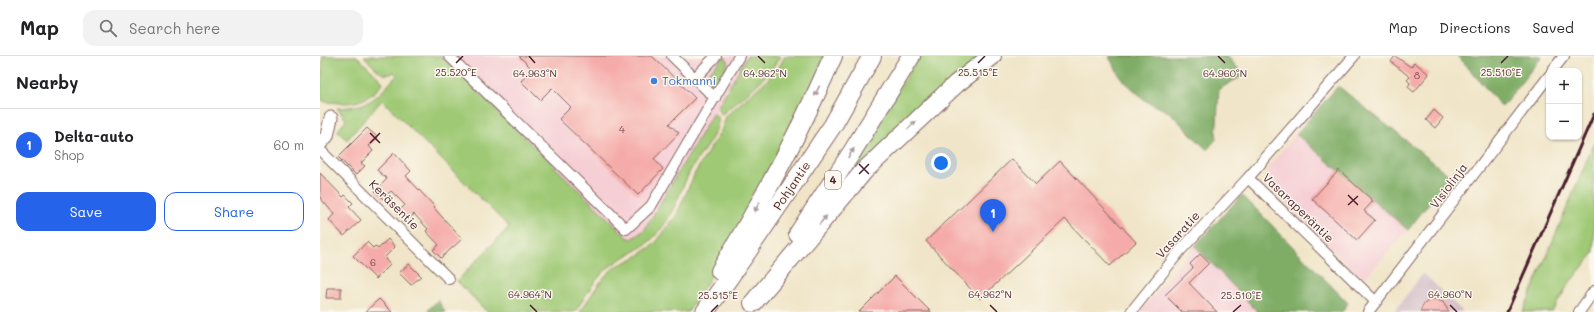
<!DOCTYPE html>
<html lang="en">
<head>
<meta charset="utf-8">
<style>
  body { margin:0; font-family:Mali,sans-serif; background:#f2f2f2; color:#202124 }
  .controls { position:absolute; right:12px; top:12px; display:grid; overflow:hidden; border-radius:8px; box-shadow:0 1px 3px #0004 }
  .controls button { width:36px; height:36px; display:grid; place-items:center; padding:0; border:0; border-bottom:1px solid #e0e0e0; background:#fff; color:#202124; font:20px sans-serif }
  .you { position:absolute; left:621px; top:107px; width:14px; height:14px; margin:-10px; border:3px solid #fff; border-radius:50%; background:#1a73e8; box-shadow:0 0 0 6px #1a73e833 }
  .badge { display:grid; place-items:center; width:26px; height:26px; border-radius:50%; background:#2563eb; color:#fff; font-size:13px; font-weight:700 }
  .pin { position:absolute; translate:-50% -33px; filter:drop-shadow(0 1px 2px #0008) }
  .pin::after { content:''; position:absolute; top:21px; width:14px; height:12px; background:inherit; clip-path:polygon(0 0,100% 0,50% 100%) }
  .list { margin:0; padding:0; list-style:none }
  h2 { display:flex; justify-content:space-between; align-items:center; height:52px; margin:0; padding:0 16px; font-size:17px }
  h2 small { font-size:13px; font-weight:400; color:#757577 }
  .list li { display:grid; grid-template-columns:26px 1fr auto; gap:12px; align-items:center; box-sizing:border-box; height:72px; padding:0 16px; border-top:1px solid #e0e0e0 }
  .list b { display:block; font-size:15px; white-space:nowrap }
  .list p { margin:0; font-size:13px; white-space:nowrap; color:#757577 }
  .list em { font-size:13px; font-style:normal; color:#757577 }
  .actions { display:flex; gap:8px; padding:12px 16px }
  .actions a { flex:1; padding:9px 0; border:1px solid #2563eb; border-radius:12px; text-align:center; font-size:14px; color:#2563eb }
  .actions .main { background:#2563eb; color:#fff }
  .icon { flex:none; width:22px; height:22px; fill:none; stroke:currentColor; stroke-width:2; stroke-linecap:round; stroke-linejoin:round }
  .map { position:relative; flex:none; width:1274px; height:256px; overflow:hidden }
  header { display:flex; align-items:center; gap:24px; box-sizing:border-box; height:56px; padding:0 20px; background:#fff; border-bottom:1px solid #e0e0e0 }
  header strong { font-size:19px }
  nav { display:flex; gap:22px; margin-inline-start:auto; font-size:14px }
  .search { width:280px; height:36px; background:#f2f2f2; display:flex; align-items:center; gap:10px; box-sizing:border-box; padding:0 14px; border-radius:12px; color:#757577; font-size:15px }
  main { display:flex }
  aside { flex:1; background:#fff }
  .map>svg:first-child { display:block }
  .built { fill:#f6cfd5 }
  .industrial { fill:#d1bdc8 }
  .green { fill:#9fc975; stroke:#747450 }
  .forest { fill:#7fad66; stroke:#646648 }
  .building { fill:#f5aba9 }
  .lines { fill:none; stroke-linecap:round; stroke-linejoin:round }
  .minor-casing { stroke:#846462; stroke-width:12 }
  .tertiary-casing { stroke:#846462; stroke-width:15 }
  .motorway-casing { stroke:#846462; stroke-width:20 }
  .minor { stroke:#fff; stroke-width:10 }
  .tertiary { stroke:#fff; stroke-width:13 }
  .motorway { stroke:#fff; stroke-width:18 }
  .rail { stroke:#4a1f2b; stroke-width:3 }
  .oneway { fill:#ae9aa0 }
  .ticks { fill:none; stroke:#4a1f2b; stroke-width:1.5 }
  .shop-dot { fill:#3f7fe0; stroke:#fbf7ec; stroke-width:1.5 }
  .labels { text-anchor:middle; stroke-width:3; stroke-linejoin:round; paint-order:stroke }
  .number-label { font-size:10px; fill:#75424a }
  .shield { fill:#fbf7ec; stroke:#7f6065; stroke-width:1 }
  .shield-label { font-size:11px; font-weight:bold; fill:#4a1f2b }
  .shop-label { font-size:12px; fill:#366cbe; stroke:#fbf7ec; text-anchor:start }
  .street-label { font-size:12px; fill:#4a1f2b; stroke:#fbf7ec }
  .ticks-label { font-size:10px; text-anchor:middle; fill:#4a1f2b; stroke:#fbf7ec; stroke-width:3; stroke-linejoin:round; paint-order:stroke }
</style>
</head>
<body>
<header>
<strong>Map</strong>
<div class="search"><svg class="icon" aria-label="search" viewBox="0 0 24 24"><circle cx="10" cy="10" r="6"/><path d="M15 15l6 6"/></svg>Search here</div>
<nav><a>Map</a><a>Directions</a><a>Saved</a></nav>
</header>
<main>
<aside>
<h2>Nearby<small></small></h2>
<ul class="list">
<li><span class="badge">1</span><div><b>Delta-auto</b><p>Shop</p></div><em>60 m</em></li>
</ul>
<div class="actions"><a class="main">Save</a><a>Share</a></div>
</aside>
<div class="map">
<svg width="1274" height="256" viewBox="0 0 1274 256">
  <rect width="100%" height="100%" fill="#fbf7ec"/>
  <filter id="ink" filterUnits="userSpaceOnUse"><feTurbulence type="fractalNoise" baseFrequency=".025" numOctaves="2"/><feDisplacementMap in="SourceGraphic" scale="8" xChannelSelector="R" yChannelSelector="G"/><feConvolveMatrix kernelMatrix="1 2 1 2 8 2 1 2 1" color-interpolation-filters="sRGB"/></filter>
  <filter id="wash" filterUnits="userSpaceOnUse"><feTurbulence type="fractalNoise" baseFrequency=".012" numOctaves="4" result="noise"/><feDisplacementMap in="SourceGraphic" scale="16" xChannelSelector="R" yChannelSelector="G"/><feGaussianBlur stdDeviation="0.9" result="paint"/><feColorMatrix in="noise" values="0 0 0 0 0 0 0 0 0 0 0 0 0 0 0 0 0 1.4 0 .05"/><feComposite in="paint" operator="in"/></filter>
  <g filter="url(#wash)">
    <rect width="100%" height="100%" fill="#f0e5c8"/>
    <g class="built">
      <path d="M 109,0 L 429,0 L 325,179 L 303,190 Z"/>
      <path d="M 976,78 L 1088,174 L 1043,224 L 949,130 L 948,111 Z"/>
      <path d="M 875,190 L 938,256 L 820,256 Z"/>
    </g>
    <path class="industrial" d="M 1103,217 L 1142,255 L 1142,256 L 1074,256 Z"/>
    <g class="green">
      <path d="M 3,0 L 37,0 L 61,24 L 63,27 C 51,43 37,48 19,47 C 13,46 8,47 3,45 L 0,41 Z"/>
      <path d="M 44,0 L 121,0 L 306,180 L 311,183 L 319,178 L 325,173 L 393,57 C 397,60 399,63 398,67 C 396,81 377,102 370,115 C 359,137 353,161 336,179 C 324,193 307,198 293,208 C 276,220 266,239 255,256 L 167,256 L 137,225 L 189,171 L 62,44 L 27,84 L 18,76 L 18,74 L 26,64 L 17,52 C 51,50 55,44 77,19 L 74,16 C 63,25 52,8 44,0 Z"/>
      <path d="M 427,0 L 460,0 C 447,24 422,41 402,58 L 399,56 L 398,50 Z"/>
      <path d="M 465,0 L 508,0 L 416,181 L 368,256 L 260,256 L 278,229 L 286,219 L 295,211 L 316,201 L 332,190 L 338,184 L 357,158 L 375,117 L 402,73 L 406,60 L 447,24 L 459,11 Z"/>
      <path d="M 599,0 L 662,0 L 514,138 Z"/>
      <path d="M 404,1 L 408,4 L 408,8 L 397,27 L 390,28 L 384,21 Z"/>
      <path d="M 1274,87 L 1274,197 L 1250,226 L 1232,256 L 1203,256 Z"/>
    </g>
    <g class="forest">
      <path d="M 791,0 L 907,0 L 924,19 L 899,33 L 896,83 L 887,94 L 849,56 L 826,45 L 801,22 L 789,1 Z"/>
      <path d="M 1138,0 L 1222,0 L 1182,51 Z"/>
      <path d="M 1018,30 L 1130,120 L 1088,174 L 976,78 Z"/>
      <path d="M 922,139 L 1028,247 L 1022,256 L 938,256 L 875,190 Z"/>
      <path d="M 118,244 L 125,256 L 106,256 Z"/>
    </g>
    <g id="blocks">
      <g class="building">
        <path d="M 199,0 L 332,0 L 375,42 L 349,68 L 359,77 L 334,103 L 343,113 L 318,139 L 239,63 L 251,51 L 232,32 L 220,44 L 201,25 L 212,13 Z"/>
        <path d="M 1075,0 L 1091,11 L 1094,6 L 1109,18 L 1094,36 L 1088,31 L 1090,27 L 1087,24 L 1090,21 L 1071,6 Z"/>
        <path d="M 1114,54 L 1123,62 L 1115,72 L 1106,64 Z"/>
        <path d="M 47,72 L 58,82 L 49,90 L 53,95 L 41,107 L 45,110 L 36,119 L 18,101 Z"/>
        <path d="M 74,97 L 91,115 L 86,120 L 115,151 L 114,152 L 142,183 L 121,202 L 113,194 L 119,189 L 106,175 L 108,173 L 94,158 L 86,166 L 77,157 L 85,149 L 71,135 L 63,143 L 55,135 L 67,123 L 57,114 Z"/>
        <path d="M 692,103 L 716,128 L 740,105 L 816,186 L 790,210 L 745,163 L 660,243 L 606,185 Z"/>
        <path d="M 1019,114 L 1053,145 L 1044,155 L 1055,164 L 1037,184 L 992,143 Z"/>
        <path d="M 0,117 L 23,141 L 25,139 L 33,147 L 29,151 L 41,164 L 24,180 L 9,164 L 14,158 L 0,142 Z"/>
        <path d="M 68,183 L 75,191 L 65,201 L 66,202 L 65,203 L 70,209 L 56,223 L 33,200 L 47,186 L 53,192 L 55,190 L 58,193 Z"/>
        <path d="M 880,198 L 889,207 L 869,227 L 897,256 L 862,256 L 845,239 L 873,212 L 870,208 Z"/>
        <path d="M 89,208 L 101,220 L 91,229 L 79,217 Z"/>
        <path d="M 575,220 L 611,256 L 539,256 Z"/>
        <path d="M 7,232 L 21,232 L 21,242 L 6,242 Z"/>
        <path d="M 59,243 L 72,256 L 45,256 Z"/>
        <path d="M 1114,243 L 1123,246 L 1129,256 L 1100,256 L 1103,249 L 1109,244 Z"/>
      </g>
    </g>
  </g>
  <g filter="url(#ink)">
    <use href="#blocks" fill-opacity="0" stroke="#846462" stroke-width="1"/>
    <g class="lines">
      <defs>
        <g id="minor">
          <path d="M 129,0 L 306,173 L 331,150 L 419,0"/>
          <path d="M 352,0 L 395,42"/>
          <path d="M 1034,0 L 928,122 L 1056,246"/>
          <path d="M 1232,15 L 1244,0"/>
          <path d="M 375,22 L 396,0"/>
          <path d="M 0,94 L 129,223"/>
          <path d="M 811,256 L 860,195 L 928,122"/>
          <path d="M 1048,256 L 1229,20"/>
          <path d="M 1259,256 L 1274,235"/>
        </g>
        <path id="tertiary" d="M 0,88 L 7,80 L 11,62"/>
        <g id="motorway">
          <path d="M 478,178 L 532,96 L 591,0"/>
          <path d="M 400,215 C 442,146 481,74 513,0"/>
          <path d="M 433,247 L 544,115 L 636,28 L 672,0"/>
          <path d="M 385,256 L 427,196 L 513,69 L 552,0"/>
        </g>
      </defs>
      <use href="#minor" class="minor-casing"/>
      <use href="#tertiary" class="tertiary-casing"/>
      <use href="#motorway" class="motorway-casing"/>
      <use href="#minor" class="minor"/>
      <use href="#tertiary" class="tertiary"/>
      <use href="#motorway" class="motorway"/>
      <path class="rail" d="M 1187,256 L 1274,58"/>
    </g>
    <defs><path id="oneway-solid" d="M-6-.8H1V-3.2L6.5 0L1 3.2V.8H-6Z"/></defs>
    <g class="oneway">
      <use href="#oneway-solid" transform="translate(497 35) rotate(115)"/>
      <use href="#oneway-solid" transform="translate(592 69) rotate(-44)"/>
      <use href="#oneway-solid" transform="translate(531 97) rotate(-57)"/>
      <use href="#oneway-solid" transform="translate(437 151) rotate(119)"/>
      <use href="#oneway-solid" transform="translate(503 164) rotate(-50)"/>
    </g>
  </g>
  <path class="ticks" d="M 209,0 L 215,7M 438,0 L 445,7M 898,0 L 905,7M 136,7 L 143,0M 658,7 L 665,0M 1181,7 L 1188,0M 50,77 L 60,87M 50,87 L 60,77M 539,108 L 549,118M 539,118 L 549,108M 1028,139 L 1038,149M 1028,149 L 1038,140M 210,249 L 217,256M 670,249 L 677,256M 1130,249 L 1137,256M 391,256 L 398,249M 913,256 L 921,249"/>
  <circle class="shop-dot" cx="334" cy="25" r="4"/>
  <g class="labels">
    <g class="number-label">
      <text x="1097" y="23">8</text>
      <text x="302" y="77">4</text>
      <text x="53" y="210">6</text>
    </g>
    <rect class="shield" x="505" y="115" width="16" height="18" rx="3"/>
    <g class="shield-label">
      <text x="513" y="128">4</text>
    </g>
    <g class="shop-label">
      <text x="342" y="29">Tokmanni</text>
    </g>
    <g class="street-label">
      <text transform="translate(472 130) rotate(-56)" y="4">Pohjantie</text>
      <text transform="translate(1129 130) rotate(-53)" y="4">Visiolinja</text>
      <text transform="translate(74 149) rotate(45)" y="4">Keräsentie</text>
      <text transform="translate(978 152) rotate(44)" y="4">Vasaraperäntie</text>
      <text transform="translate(858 179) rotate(-48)" y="4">Vasaratie</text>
    </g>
  </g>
  <g class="ticks-label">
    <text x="136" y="20">25.520°E</text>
    <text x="658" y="20">25.515°E</text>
    <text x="1181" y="20">25.510°E</text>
    <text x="215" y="21">64.963°N</text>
    <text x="445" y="21">64.962°N</text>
    <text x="905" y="21">64.960°N</text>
    <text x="210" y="242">64.964°N</text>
    <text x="670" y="242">64.962°N</text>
    <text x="1130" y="242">64.960°N</text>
    <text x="398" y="243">25.515°E</text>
    <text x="921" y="243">25.510°E</text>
  </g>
</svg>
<div class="controls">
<button>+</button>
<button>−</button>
</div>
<div class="you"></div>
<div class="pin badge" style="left:673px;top:176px">1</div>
</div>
</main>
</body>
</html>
